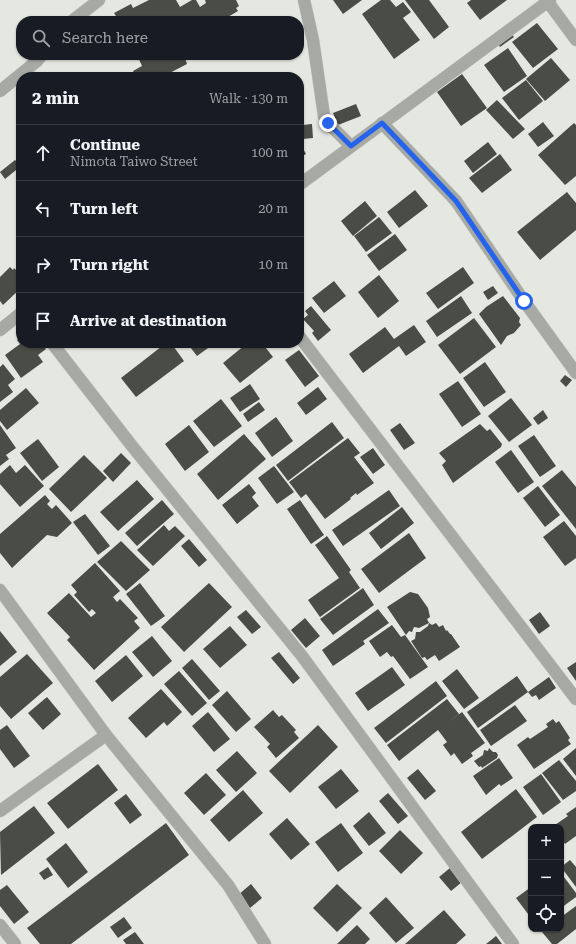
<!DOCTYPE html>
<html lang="en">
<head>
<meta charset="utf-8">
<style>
  body { margin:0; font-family:"Roboto Serif",serif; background:#20242c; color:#f1f3f6 }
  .controls { position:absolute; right:12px; bottom:12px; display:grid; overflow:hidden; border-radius:8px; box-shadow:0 1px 3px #0004 }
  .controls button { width:36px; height:36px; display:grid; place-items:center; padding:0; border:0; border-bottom:1px solid #363941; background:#171b24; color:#f1f3f6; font:20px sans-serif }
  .stop { position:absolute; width:12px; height:12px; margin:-9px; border:3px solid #2563eb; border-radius:50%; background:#fff }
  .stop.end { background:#2563eb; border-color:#fff; box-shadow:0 1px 4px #0008 }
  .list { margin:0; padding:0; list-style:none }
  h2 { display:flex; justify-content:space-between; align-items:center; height:52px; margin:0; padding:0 16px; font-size:17px }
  h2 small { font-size:13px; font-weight:400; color:#9ea1a6 }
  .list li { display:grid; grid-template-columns:26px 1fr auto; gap:12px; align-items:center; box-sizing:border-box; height:56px; padding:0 16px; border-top:1px solid #363941 }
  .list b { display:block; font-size:15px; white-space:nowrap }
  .list p { margin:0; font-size:13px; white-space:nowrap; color:#9ea1a6 }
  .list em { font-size:13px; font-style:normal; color:#9ea1a6 }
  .icon { flex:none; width:22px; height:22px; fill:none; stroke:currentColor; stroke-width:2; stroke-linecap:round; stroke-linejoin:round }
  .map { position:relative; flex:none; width:576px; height:944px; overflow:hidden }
  .search { position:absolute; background:#171b24; box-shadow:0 1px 3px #0004; left:16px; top:16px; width:288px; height:44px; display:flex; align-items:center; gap:10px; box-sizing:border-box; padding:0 14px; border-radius:16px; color:#9ea1a6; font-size:15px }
  .panel { position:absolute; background:#171b24; box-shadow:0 1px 3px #0004; left:16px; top:72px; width:288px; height:276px; border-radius:16px }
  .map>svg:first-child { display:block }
  .building { fill:#494d46 }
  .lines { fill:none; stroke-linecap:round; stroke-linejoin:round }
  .minor-casing { stroke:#c3c6bf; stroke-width:13 }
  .minor { stroke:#a7a9a5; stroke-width:12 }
  .route { stroke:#2563eb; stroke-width:5 }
</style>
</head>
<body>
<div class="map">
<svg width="576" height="944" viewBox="0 0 576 944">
  <rect width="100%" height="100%" fill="#e4e8e0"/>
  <g class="building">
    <path d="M 149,0 L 176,0 L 180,7 L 192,0 L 196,0 L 200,7 L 206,3 L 205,0 L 236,0 L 239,6 L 236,8 L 238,11 L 221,21 L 119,21 L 114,13 L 131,4 L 133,8 Z"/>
    <path d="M 333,0 L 362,0 L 343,14 Z"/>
    <path d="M 381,0 L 390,0 L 396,7 L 403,2 L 411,12 L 403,18 L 420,40 L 394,59 L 362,14 Z"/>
    <path d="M 405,0 L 429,0 L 449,27 L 434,39 Z"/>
    <path d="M 471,0 L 507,0 L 480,20 L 467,3 Z"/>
    <path d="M 537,23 L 558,49 L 533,68 L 512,42 Z"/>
    <path d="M 509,31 L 514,37 L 500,47 L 496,41 Z"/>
    <path d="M 508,48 L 527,76 L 504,92 L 484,65 Z"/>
    <path d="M 137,55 L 191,55 L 185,58 L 187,64 L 162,77 L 136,77 L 133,71 L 142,66 Z"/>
    <path d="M 551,58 L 570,80 L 545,101 L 526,79 Z"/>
    <path d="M 462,74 L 487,108 L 461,126 L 437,92 Z"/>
    <path d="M 526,80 L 543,101 L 519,120 L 502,98 Z"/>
    <path d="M 497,100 L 525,129 L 513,139 L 486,110 Z"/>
    <path d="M 356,104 L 361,116 L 338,125 L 333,113 Z"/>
    <path d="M 543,122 L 554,136 L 538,147 L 528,134 Z"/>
    <path d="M 574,123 L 576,125 L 576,176 L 565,185 L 538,155 Z"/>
    <path d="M 312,124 L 313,138 L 303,139 L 303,125 Z"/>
    <path d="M 299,141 L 306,154 L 299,158 Z"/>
    <path d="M 488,142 L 497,154 L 473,173 L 464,161 Z"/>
    <path d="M 500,154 L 512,170 L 482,193 L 469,178 Z"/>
    <path d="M 15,160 L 21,166 L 5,179 L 0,172 Z"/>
    <path d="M 415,190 L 428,206 L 399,228 L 387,212 Z"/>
    <path d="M 567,192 L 576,203 L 576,230 L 540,260 L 517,232 Z"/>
    <path d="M 365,201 L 377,216 L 353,236 L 341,221 Z"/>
    <path d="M 379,217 L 392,233 L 366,252 L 354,236 Z"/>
    <path d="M 395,234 L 407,250 L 379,271 L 367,255 Z"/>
    <path d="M 10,267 L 13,270 L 14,268 L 20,274 L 17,277 L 21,280 L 21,288 L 3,305 L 0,301 L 0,277 Z"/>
    <path d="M 463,267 L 474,283 L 438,309 L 426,293 Z"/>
    <path d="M 379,275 L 399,301 L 378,318 L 358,292 Z"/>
    <path d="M 334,281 L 346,296 L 324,313 L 312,298 Z"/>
    <path d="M 493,286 L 498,293 L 488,300 L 483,292 Z"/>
    <path d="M 461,296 L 472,313 L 437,337 L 426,321 Z"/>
    <path d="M 503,296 L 520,318 L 519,322 L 521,325 L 514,333 L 507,336 L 501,345 L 479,314 L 486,307 Z"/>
    <path d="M 311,306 L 331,330 L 318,341 L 312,333 L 314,331 L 303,319 L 308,315 L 305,311 Z"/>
    <path d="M 474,318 L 496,347 L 460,374 L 438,345 Z"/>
    <path d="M 414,325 L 426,342 L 406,356 L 399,346 L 363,373 L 349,354 L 385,327 L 394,339 Z"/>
    <path d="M 21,337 L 21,343 L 41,343 L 46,349 L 38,355 L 43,362 L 21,378 L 5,355 L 20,344 L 17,340 Z"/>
    <path d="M 166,343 L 171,343 L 184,361 L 136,397 L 121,378 Z"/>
    <path d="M 187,343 L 215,343 L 197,356 Z"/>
    <path d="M 243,343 L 262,343 L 273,357 L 240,383 L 223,363 L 245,345 Z"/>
    <path d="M 299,350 L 319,376 L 305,387 L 285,360 Z"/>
    <path d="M 485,362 L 506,392 L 484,407 L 463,378 Z"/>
    <path d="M 3,364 L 15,379 L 8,385 L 13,392 L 0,402 L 0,367 Z"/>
    <path d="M 565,375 L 572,380 L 566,387 L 560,381 Z"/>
    <path d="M 458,381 L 481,414 L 462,427 L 439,394 Z"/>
    <path d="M 250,384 L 260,399 L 240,412 L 230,398 Z"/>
    <path d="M 318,387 L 327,399 L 306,415 L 297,403 Z"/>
    <path d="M 26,388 L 39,403 L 7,430 L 0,421 L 0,410 Z"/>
    <path d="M 511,398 L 532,425 L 509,442 L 488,416 Z"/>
    <path d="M 221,399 L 242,426 L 214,447 L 193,421 Z"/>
    <path d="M 259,402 L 265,410 L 248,422 L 243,414 Z"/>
    <path d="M 543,410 L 548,418 L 538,425 L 533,418 Z"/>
    <path d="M 276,417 L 293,441 L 272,457 L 255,433 Z"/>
    <path d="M 332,422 L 344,438 L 288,481 L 276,465 Z"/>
    <path d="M 400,423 L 415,443 L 404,450 L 390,430 Z"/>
    <path d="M 480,424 L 487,431 L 490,429 L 502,444 L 501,447 L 453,483 L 442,465 L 446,461 L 439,453 Z"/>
    <path d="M 0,425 L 16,448 L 6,455 L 9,459 L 0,466 Z"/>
    <path d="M 189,425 L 209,452 L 185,471 L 165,444 Z"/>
    <path d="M 244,434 L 266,459 L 218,500 L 197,474 Z"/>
    <path d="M 534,435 L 556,466 L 540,477 L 518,446 Z"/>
    <path d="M 348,438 L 360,453 L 354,457 L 374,483 L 357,495 L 356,493 L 350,498 L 351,499 L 325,519 L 306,494 L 301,498 L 289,482 Z"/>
    <path d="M 38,439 L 59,467 L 42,481 L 20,453 Z"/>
    <path d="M 373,448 L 385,465 L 373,474 L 360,457 Z"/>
    <path d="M 511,450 L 534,482 L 518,493 L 495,462 Z"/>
    <path d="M 121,453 L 131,463 L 113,482 L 103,471 Z"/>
    <path d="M 84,455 L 107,478 L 71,512 L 49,489 Z"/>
    <path d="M 10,465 L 16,473 L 25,465 L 44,486 L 20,507 L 0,484 L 0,474 Z"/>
    <path d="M 274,466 L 294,492 L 277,504 L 258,478 Z"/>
    <path d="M 562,470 L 576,487 L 576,529 L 542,486 Z"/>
    <path d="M 137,480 L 154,499 L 118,531 L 100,512 Z"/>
    <path d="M 249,484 L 256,493 L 252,497 L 259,506 L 237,524 L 222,505 Z"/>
    <path d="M 538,486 L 560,515 L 545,527 L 523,498 Z"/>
    <path d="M 389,490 L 400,506 L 343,546 L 332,530 Z"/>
    <path d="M 45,495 L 50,501 L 47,504 L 52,509 L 56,505 L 72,523 L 57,537 L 47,535 L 12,568 L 0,553 L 0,534 Z"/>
    <path d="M 162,500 L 174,514 L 137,546 L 125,533 Z"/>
    <path d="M 300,500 L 324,535 L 311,544 L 287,509 Z"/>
    <path d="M 402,507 L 414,523 L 381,549 L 369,533 Z"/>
    <path d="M 85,514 L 110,546 L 98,555 L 73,522 Z"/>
    <path d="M 564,521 L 576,536 L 576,558 L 565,566 L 543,537 Z"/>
    <path d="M 164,525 L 169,531 L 175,526 L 185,536 L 153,566 L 137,550 Z"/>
    <path d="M 409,533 L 426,558 L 379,593 L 361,569 Z"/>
    <path d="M 327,536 L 351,570 L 349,572 L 360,588 L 320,617 L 308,600 L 339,578 L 315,545 Z"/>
    <path d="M 189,539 L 207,560 L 199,567 L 181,546 Z"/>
    <path d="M 121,541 L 150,570 L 126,591 L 97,562 Z"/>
    <path d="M 95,563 L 120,591 L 113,597 L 117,602 L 120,599 L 138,618 L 134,621 L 140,628 L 94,670 L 67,640 L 70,637 L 47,613 L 69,593 L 91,617 L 96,613 L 92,609 L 89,612 L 74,595 L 77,592 L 71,585 Z"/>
    <path d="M 140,583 L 165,616 L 151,626 L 126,594 Z"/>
    <path d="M 209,583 L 232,607 L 184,652 L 161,627 Z"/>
    <path d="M 363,588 L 374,605 L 333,635 L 320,619 Z"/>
    <path d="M 410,592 L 418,594 L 428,608 L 430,617 L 427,619 L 429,623 L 419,628 L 414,627 L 412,632 L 409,631 L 406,635 L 387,607 Z"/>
    <path d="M 378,609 L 389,623 L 363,641 L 365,644 L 333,666 L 322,650 Z"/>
    <path d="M 246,610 L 261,627 L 252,634 L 237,617 Z"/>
    <path d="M 540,612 L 550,626 L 539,634 L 529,620 Z"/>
    <path d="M 305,618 L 320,636 L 306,648 L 291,630 Z"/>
    <path d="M 429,623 L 432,625 L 436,623 L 439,627 L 443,625 L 446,631 L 447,630 L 450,634 L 451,634 L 460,647 L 439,661 L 435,655 L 427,660 L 425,657 L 422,658 L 411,641 L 415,639 L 416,632 L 420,632 L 428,626 Z"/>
    <path d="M 392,625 L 401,637 L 405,635 L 428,667 L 410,679 L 393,656 L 391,657 L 387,652 L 380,657 L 369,641 Z"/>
    <path d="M 230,626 L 247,645 L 220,668 L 203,649 Z"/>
    <path d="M 0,631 L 17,652 L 0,666 Z"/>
    <path d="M 152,636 L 172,661 L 153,677 L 132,652 Z"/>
    <path d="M 279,652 L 300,678 L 293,684 L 271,658 Z"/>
    <path d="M 27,654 L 53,683 L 11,719 L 0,706 L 0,677 Z"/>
    <path d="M 126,655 L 143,676 L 112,702 L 95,681 Z"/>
    <path d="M 192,659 L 220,691 L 209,700 L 182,668 Z"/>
    <path d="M 576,662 L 576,681 L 567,668 Z"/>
    <path d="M 392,667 L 405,685 L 368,711 L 355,693 Z"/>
    <path d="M 457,669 L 479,698 L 464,709 L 442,681 Z"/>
    <path d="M 179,671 L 207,703 L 192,716 L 164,684 Z"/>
    <path d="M 517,676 L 528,692 L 478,728 L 467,712 Z"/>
    <path d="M 549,677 L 556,688 L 539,700 L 536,695 L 532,697 L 528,692 Z"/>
    <path d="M 436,681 L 447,696 L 386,743 L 374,728 Z"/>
    <path d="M 161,689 L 182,712 L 167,726 L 164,722 L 146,738 L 128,718 Z"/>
    <path d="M 227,691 L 251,719 L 236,732 L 212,705 Z"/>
    <path d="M 47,697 L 61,714 L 43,730 L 28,713 Z"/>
    <path d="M 447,699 L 459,714 L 447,723 L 462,712 L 485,743 L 471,753 L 473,756 L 462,764 L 454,753 L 451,756 L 443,745 L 447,742 L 438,730 L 399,761 L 387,745 Z"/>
    <path d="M 515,705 L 527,721 L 491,746 L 480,730 Z"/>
    <path d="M 273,710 L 279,717 L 282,715 L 296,730 L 294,732 L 299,738 L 276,758 L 267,747 L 270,744 L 254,727 Z"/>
    <path d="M 208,712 L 230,739 L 214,752 L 192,726 Z"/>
    <path d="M 553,719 L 556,723 L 559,721 L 570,738 L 568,740 L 571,744 L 534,769 L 517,745 L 528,737 L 530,739 L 548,727 L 546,724 Z"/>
    <path d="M 7,725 L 30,756 L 14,768 L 0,749 L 0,730 Z"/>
    <path d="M 318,725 L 338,747 L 290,793 L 269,771 Z"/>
    <path d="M 489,748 L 493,752 L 496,752 L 498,755 L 497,758 L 482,768 L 481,766 L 479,767 L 474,761 L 483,755 L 484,750 L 488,751 Z"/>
    <path d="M 576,748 L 576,776 L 563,759 Z"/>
    <path d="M 237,751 L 257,773 L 236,792 L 216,770 Z"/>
    <path d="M 499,758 L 513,778 L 501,786 L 499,784 L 486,795 L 473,776 Z"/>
    <path d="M 559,760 L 576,781 L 576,791 L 563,800 L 542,773 Z"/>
    <path d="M 98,764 L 118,790 L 68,829 L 47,803 Z"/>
    <path d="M 341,769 L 359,791 L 336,809 L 318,787 Z"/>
    <path d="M 418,769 L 436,791 L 425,800 L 407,778 Z"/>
    <path d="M 206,773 L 226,795 L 204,815 L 184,793 Z"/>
    <path d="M 541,774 L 561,802 L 543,815 L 523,787 Z"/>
    <path d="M 516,789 L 537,817 L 482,859 L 461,832 Z"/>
    <path d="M 243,790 L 263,813 L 229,842 L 210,820 Z"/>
    <path d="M 388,793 L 408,816 L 398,824 L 379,801 Z"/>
    <path d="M 126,794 L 142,815 L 130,824 L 114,803 Z"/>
    <path d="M 34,806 L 55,833 L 1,875 L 0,832 Z"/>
    <path d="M 576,807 L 576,836 L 565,844 L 561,838 L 561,827 L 552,827 L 568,816 L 566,814 Z"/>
    <path d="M 369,812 L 386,833 L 369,846 L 353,826 Z"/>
    <path d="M 287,818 L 310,844 L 291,860 L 269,834 Z"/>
    <path d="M 166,823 L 189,855 L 71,944 L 40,944 L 27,928 Z"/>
    <path d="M 341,823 L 363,853 L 338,872 L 315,842 Z"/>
    <path d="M 400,830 L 423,853 L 401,874 L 379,851 Z"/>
    <path d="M 66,843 L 88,872 L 68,888 L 46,859 Z"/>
    <path d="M 570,860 L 576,867 L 576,887 L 561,867 Z"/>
    <path d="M 48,867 L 53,875 L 44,880 L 39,873 Z"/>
    <path d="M 450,868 L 462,882 L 451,891 L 439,877 Z"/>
    <path d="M 561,873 L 576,893 L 576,897 L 561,908 Z"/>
    <path d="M 251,884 L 262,898 L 250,908 L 238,895 Z"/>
    <path d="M 337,884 L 362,908 L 337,932 L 313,908 Z"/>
    <path d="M 7,885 L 29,912 L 14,924 L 0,906 L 0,890 Z"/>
    <path d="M 531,887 L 531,918 L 516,898 Z"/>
    <path d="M 386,897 L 414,928 L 396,943 L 369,913 Z"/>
    <path d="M 576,906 L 576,929 L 557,944 L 552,944 L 542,932 L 546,929 L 561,929 L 561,917 Z"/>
    <path d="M 444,910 L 466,935 L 456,944 L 405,944 Z"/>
    <path d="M 124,917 L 132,928 L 118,938 L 110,927 Z"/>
    <path d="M 357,925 L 370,939 L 365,944 L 337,944 Z"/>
    <path d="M 135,932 L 144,944 L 126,944 L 123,940 Z"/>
    <path d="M 496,936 L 502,944 L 486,944 Z"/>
  </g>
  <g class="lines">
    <defs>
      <g id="minor">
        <path d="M 304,0 L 313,40 L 324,116 L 328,123 L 351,146"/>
        <path d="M 548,2 L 576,40"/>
        <path d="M 72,21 L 99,0"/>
        <path d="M 0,91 L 37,61 L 42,55"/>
        <path d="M 382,123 L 456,201 L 524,301 L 576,373"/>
        <path d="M 299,185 L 550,0"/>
        <path d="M 0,330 L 21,313"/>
        <path d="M 299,336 L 576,699"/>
        <path d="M 52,343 L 132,446 L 302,656 L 513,944"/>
        <path d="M 0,590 L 106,735 L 228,885 L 265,944"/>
        <path d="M 0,811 L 106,735"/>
        <path d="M 0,925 L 15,944"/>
      </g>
    </defs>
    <use href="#minor" class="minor-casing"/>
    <use href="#minor" class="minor"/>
  </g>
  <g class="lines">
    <path class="route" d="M 328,123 L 351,146 L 382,123 L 456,201 L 524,301"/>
  </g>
</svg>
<div class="controls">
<button>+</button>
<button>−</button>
<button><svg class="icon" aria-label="locate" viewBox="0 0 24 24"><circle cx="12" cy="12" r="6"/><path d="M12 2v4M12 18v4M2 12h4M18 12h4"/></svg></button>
</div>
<div class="stop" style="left:524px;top:301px"></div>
<div class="stop end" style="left:328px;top:123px"></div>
<div class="search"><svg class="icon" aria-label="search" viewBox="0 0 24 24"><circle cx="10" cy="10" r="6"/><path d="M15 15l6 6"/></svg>Search here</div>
<section class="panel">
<h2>2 min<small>Walk · 130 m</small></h2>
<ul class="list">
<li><svg class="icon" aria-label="ahead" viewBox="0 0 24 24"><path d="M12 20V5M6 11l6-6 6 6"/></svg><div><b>Continue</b><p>Nimota Taiwo Street</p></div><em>100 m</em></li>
<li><svg class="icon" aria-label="left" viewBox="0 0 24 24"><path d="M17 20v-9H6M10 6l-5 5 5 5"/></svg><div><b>Turn left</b></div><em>20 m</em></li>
<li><svg class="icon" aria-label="right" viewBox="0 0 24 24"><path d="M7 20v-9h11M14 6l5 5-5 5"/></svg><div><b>Turn right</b></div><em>10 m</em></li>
<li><svg class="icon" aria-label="arrive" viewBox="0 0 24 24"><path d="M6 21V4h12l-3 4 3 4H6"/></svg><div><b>Arrive at destination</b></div></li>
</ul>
</section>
</div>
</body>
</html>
